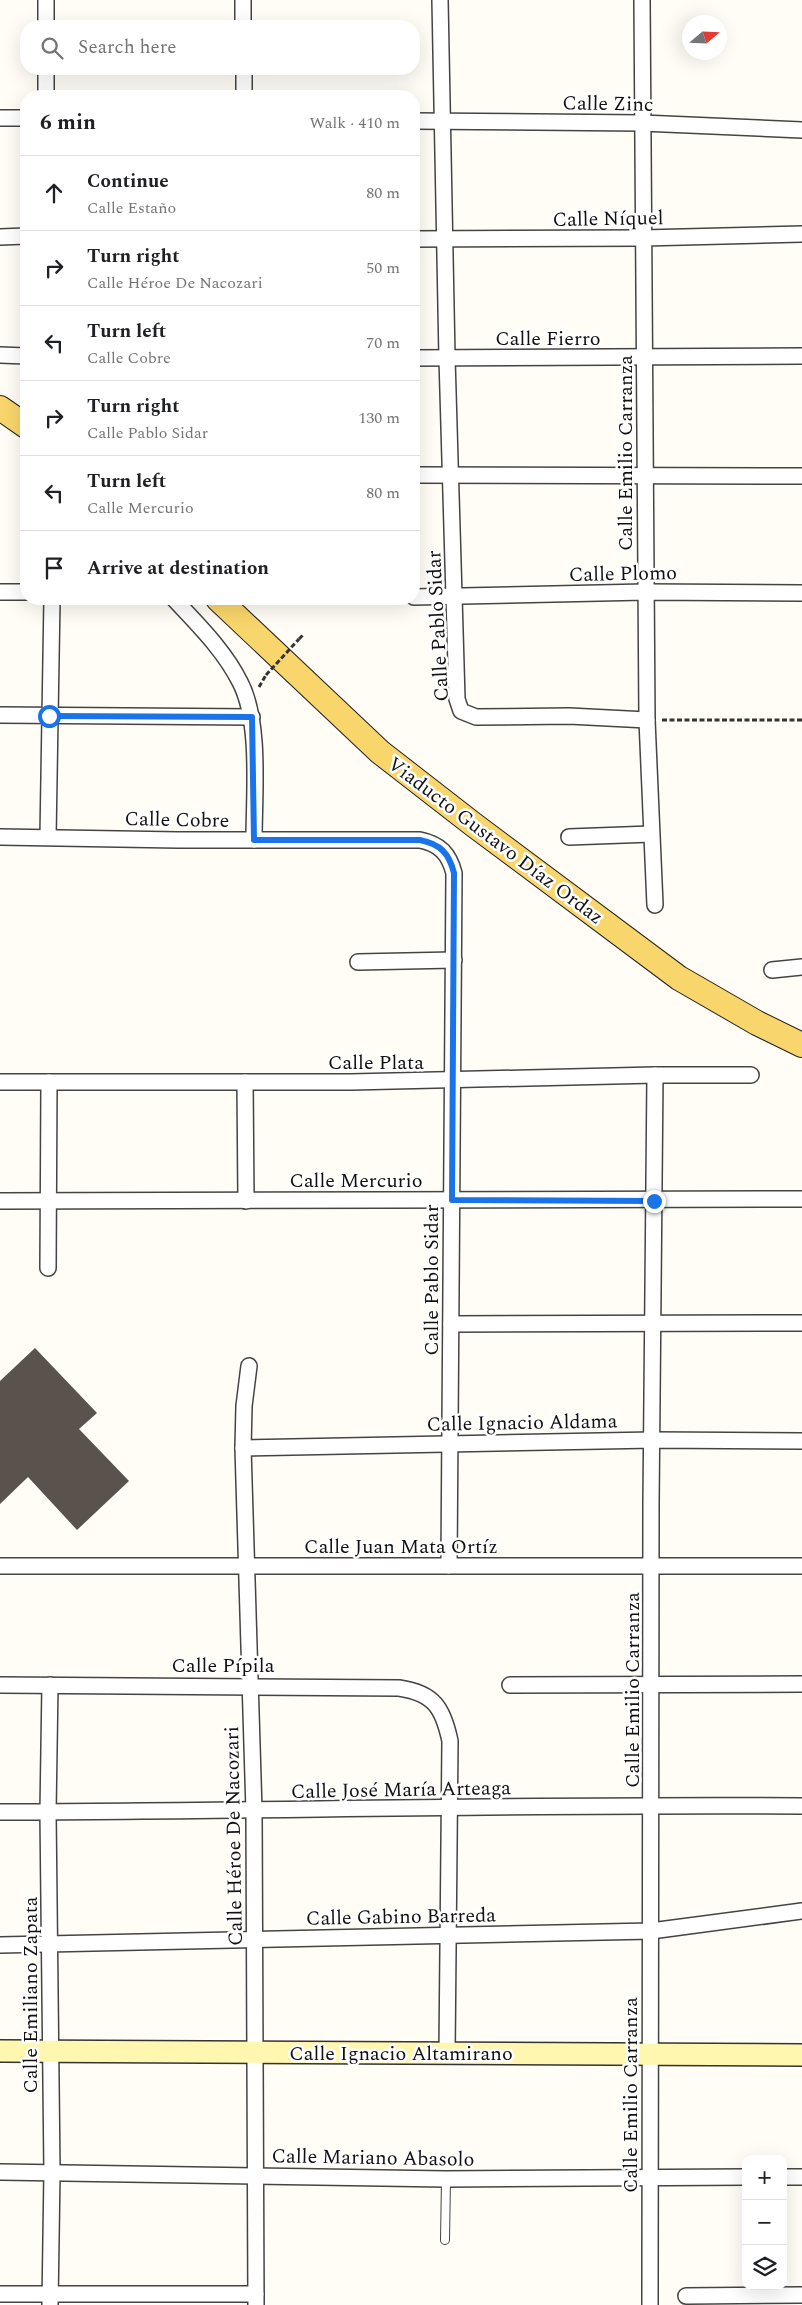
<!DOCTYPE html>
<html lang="en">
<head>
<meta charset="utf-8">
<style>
  body { margin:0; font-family:Spectral,serif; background:#f6f6f6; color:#202124 }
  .controls { position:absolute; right:15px; bottom:15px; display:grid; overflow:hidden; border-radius:10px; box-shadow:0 5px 20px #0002 }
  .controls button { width:45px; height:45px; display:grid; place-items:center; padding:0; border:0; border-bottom:1px solid #e0e0e0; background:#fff; color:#202124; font:25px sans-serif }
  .compass { position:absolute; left:682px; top:15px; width:45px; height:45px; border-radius:50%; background:#fff; box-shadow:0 5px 20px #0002; rotate:71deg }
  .stop { position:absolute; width:15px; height:15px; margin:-11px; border:4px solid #1a73e8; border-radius:50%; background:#fff }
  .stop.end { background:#1a73e8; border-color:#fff; box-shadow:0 1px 5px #0008 }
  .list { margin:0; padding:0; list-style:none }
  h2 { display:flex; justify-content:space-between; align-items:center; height:65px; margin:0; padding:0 20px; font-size:21px }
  h2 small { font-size:16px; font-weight:400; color:#757577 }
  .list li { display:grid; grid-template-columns:32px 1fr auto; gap:15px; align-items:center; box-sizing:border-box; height:75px; padding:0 20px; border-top:1px solid #e0e0e0 }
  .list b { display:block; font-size:19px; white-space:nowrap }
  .list p { margin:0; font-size:16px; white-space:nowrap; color:#757577 }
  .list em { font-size:16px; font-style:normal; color:#757577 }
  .icon { flex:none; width:28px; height:28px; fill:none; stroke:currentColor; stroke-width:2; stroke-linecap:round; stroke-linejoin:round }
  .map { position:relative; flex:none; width:802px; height:2305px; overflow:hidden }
  .search { position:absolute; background:#fff; box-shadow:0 5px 20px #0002; left:20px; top:20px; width:400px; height:55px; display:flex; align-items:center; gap:12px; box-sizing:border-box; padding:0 18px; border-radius:20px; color:#757577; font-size:19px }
  .panel { position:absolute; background:#fff; box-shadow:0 5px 20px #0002; left:20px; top:90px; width:400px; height:515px; border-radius:20px }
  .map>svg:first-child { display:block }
  .building { fill:#5a524d }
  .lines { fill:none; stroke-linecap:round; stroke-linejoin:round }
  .lane-casing { stroke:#444; stroke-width:10 }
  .street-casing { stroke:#444; stroke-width:18 }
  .secondary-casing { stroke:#333; stroke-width:24 }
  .primary-casing { stroke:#222; stroke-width:26 }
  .path { stroke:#333; stroke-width:3; stroke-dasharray:5 2.5; stroke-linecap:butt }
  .lane { stroke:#fff; stroke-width:8 }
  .street { stroke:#fff; stroke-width:15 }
  .secondary { stroke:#fff6b0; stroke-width:21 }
  .primary { stroke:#f9d66b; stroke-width:24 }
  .path-bridge { stroke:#333; stroke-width:3; stroke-dasharray:5 2.5; stroke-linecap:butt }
  .route { stroke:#1a73e8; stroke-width:6 }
  .labels { text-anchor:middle; stroke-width:5; stroke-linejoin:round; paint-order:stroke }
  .street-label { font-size:20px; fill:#111; stroke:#fff }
</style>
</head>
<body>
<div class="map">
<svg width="802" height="2305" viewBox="0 0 802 2305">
  <rect width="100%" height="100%" fill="#fffdf5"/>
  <path class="building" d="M 35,1348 L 97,1413 L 79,1429 L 129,1481 L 77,1530 L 28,1477 L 0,1504 L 0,1381 Z"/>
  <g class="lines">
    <defs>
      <path id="lane" d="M 445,2240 L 446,2179"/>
      <g id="street">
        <path d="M 243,0 L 243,26"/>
        <path d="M 440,0 L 447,358 L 457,699 L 461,711 L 476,717 L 569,716 L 647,720"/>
        <path d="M 642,0 L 647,720 L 655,905"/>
        <path d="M 46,26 L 46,0"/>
        <path d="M 46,69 L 46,96"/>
        <path d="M 244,69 L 244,96"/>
        <path d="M 0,118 L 26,118"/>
        <path d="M 414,121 L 642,123 L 802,130"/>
        <path d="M 0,237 L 26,236"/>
        <path d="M 414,239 L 643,238 L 802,234"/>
        <path d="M 0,355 L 26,356"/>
        <path d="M 414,358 L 802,356"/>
        <path d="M 414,475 L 802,476"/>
        <path d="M 0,592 L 26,592"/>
        <path d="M 414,597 L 645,592 L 802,593"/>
        <path d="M 174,599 C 198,625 224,650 240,682 C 261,722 254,794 254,840"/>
        <path d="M 0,715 L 252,717"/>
        <path d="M 0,837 L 178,840 L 420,840 C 440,844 449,854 454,873 L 449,1566"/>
        <path d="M 48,837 L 52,599"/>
        <path d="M 569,837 L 651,834"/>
        <path d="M 358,962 L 454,960"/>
        <path d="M 772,970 L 802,967"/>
        <path d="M 0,1082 L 351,1082 L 655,1075 L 751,1075"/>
        <path d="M 245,1082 L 246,1201"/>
        <path d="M 0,1201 L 802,1199"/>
        <path d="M 48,1268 L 49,1082"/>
        <path d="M 451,1324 L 802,1323"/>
        <path d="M 249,1366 L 244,1406 L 243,1448 L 254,1811 L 256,2305"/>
        <path d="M 243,1448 L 653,1440 L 802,1441"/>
        <path d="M 0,1566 L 802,1566"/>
        <path d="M 0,1685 L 399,1688 C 434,1693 443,1708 450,1741 L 447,2053"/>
        <path d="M 510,1685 L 802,1684"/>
        <path d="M 0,1812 C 267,1811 535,1804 802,1806"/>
        <path d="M 0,1945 L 651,1931 L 802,1911"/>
        <path d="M 0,2172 L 446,2179 L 746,2177"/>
        <path d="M 783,2177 L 802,2177"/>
        <path d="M 0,2294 L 256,2294"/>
        <path d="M 686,2296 L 802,2295"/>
        <path d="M 50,2305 L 52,2172 L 48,1812 L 50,1685"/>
        <path d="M 650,2305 L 651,1504 L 655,1075"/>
      </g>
      <path id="secondary" d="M 0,2051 L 802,2055"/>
      <g id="primary">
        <path d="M 0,408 L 26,426"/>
        <path d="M 218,599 L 380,752 L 474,825 L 679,978 L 757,1023 L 802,1045"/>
      </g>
    </defs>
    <use href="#lane" class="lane-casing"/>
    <use href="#street" class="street-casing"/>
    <use href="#secondary" class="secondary-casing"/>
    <use href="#primary" class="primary-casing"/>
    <g class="path">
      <path d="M 299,639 L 304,634"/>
      <path d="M 259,687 L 266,675"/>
      <path d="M 662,720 L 802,720"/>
    </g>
    <use href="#lane" class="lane"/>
    <use href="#street" class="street"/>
    <use href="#secondary" class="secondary"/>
    <use href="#primary" class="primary"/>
    <path class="path-bridge" d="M 266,675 L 299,639"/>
  </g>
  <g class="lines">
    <path class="route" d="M 49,716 L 252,717 L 254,840 L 420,840 C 440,844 449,853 454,873 L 452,1200 L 654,1201"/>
  </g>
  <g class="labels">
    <g class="street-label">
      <text transform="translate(608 103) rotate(1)" y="7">Calle Zinc</text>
      <text transform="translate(608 218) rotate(-1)" y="7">Calle Níquel</text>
      <text x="548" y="345">Calle Fierro</text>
      <text transform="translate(625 453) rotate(-90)" y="7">Calle Emilio Carranza</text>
      <text transform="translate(623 573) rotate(-1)" y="7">Calle Plomo</text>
      <text transform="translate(437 626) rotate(-93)" y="7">Calle Pablo Sidar</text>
      <text transform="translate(177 819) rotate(1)" y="7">Calle Cobre</text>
      <text transform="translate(496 840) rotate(37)" y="7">Viaducto Gustavo Díaz Ordaz</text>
      <text x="376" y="1069">Calle Plata</text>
      <text x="356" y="1187">Calle Mercurio</text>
      <text transform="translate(431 1280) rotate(-90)" y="7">Calle Pablo Sidar</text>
      <text transform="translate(522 1422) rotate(-1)" y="7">Calle Ignacio Aldama</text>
      <text x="401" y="1553">Calle Juan Mata Ortíz</text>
      <text x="223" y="1672">Calle Pípila</text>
      <text transform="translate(632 1690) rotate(-90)" y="7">Calle Emilio Carranza</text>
      <text transform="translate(401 1789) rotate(-1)" y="7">Calle José María Arteaga</text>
      <text transform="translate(233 1836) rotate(-91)" y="7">Calle Héroe De Nacozari</text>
      <text transform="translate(401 1916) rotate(-1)" y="7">Calle Gabino Barreda</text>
      <text transform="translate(30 1995) rotate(-90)" y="7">Calle Emiliano Zapata</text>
      <text x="401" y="2060">Calle Ignacio Altamirano</text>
      <text transform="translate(630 2095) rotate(-90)" y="7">Calle Emilio Carranza</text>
      <text transform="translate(373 2157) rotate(1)" y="7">Calle Mariano Abasolo</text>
    </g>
  </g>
</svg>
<div class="controls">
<button>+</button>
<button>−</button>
<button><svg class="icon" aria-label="layers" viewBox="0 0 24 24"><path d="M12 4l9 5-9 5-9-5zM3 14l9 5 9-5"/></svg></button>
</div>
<svg class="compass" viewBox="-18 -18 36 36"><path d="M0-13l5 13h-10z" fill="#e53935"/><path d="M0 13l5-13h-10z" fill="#757577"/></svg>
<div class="stop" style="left:49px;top:716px"></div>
<div class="stop end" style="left:654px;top:1201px"></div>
<div class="search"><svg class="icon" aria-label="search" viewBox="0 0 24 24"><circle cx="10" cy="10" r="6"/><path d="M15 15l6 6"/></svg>Search here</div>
<section class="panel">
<h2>6 min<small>Walk · 410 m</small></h2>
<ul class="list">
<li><svg class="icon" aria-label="ahead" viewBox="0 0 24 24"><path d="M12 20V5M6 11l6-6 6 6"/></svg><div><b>Continue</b><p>Calle Estaño</p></div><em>80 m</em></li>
<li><svg class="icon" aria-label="right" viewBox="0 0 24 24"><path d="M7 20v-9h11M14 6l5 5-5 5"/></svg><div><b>Turn right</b><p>Calle Héroe De Nacozari</p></div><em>50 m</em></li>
<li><svg class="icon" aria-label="left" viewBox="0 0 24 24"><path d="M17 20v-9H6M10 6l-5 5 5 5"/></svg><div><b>Turn left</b><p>Calle Cobre</p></div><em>70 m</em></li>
<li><svg class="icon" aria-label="right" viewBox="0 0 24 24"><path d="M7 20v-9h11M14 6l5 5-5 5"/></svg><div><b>Turn right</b><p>Calle Pablo Sidar</p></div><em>130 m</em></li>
<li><svg class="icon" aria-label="left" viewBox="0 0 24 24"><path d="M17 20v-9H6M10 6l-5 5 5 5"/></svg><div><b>Turn left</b><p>Calle Mercurio</p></div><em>80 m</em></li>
<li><svg class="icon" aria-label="arrive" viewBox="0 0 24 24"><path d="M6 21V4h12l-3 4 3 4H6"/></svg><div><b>Arrive at destination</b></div></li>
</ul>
</section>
</div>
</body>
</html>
